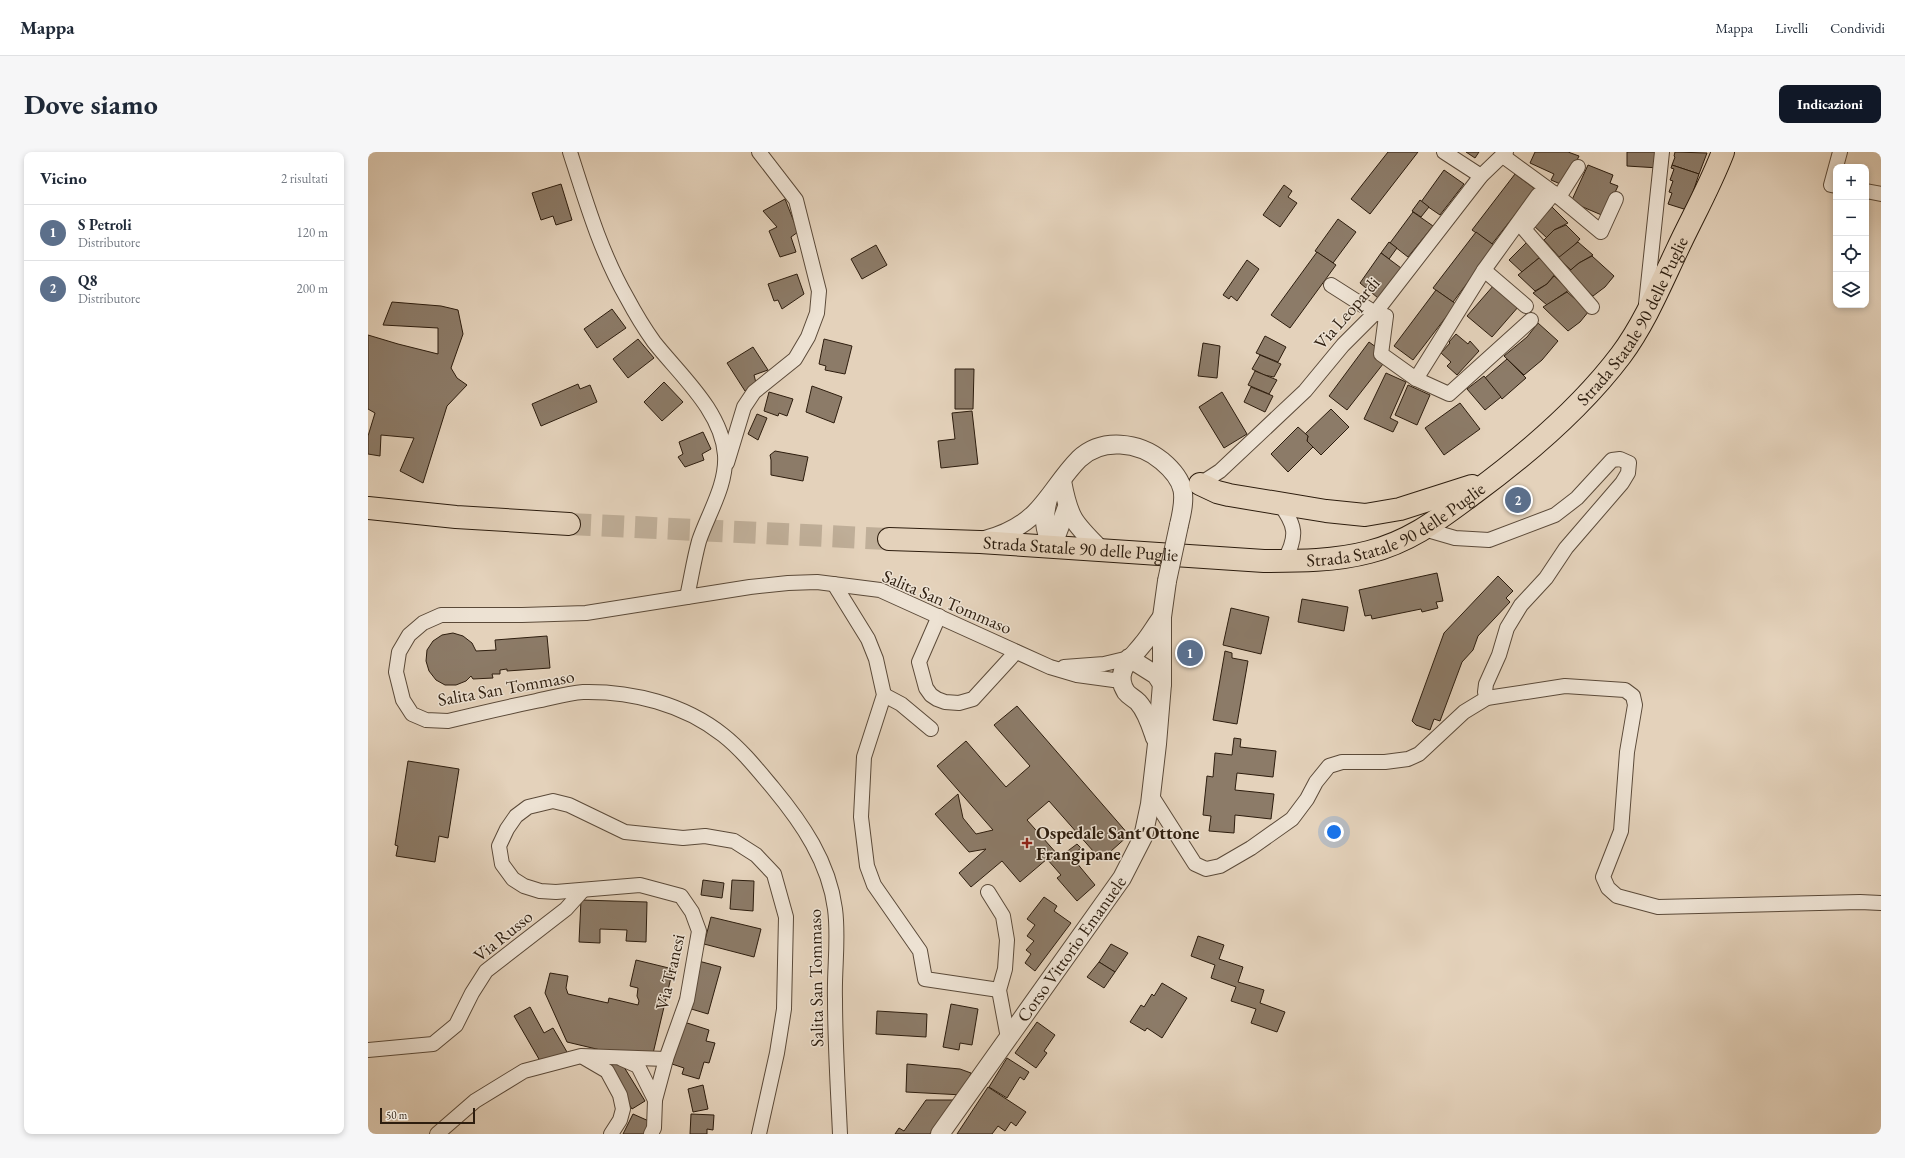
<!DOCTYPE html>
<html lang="it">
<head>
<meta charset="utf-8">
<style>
  body { margin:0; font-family:"EB Garamond",serif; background:#f6f6f7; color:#1f2937 }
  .controls { position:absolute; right:12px; top:12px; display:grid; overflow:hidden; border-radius:8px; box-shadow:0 2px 6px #0003 }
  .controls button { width:36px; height:36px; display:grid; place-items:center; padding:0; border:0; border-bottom:1px solid #e0e1e3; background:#fff; color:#1f2937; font:20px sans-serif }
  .scale { position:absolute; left:12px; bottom:10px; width:95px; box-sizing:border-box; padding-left:4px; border:2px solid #2d1d0e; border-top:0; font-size:11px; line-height:14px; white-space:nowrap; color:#2d1d0e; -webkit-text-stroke:3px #ede2d3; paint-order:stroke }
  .you { position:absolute; left:966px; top:680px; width:14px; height:14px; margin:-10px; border:3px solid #fff; border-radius:50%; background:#1a73e8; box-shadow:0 0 0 6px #1a73e833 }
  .badge { display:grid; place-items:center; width:26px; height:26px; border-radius:50%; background:#111827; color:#fff; font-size:13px; font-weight:700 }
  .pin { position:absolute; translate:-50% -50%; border:2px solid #fff; box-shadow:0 1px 4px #0006 }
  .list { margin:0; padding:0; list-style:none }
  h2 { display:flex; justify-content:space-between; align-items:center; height:52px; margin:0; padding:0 16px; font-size:17px }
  h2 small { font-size:13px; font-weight:400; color:#747a83 }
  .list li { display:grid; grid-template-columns:26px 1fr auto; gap:12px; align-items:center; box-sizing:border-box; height:56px; padding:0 16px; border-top:1px solid #e0e1e3 }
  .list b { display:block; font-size:15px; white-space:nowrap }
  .list p { margin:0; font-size:13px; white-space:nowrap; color:#747a83 }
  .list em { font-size:13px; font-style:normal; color:#747a83 }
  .icon { flex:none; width:22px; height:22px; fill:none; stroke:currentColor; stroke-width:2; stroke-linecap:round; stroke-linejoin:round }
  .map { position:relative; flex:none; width:1513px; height:982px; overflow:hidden; border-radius:8px }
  header { display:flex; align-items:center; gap:24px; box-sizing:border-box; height:56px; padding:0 20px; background:#fff; border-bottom:1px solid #e0e1e3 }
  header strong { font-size:19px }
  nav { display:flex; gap:22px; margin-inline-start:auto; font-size:14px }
  .intro { display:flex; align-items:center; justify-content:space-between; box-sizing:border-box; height:96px; padding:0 24px }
  h1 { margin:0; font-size:28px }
  .button { padding:10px 18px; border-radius:8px; background:#111827; color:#fff; font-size:14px; font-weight:700 }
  main { display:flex; gap:24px; padding:0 24px }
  aside { flex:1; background:#fff; border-radius:8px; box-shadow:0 2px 6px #0003 }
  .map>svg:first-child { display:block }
  .building { fill:#8c7b68; stroke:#2d1d0e }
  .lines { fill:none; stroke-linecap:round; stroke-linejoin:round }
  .primary-tunnel { stroke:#bfae98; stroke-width:22; stroke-dasharray:22 11; stroke-linecap:butt }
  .minor-casing { stroke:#5b4a39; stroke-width:16 }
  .tertiary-casing { stroke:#5b4a39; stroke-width:20 }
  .primary-casing { stroke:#2d1d0e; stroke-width:24 }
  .minor { stroke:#ede2d3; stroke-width:14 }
  .tertiary { stroke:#ede2d3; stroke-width:18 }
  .primary { stroke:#e4d2bb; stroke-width:22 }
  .tertiary-bridge-casing { stroke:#5b4a39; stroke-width:20; stroke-linecap:butt }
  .tertiary-bridge { stroke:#ede2d3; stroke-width:18 }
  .poi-dot { fill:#8f2418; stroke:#ede2d3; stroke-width:1.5 }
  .labels { text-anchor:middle; stroke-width:3; stroke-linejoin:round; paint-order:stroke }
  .street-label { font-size:18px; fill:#2d1d0e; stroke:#ede2d3 }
  .poi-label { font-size:18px; font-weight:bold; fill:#2d1d0e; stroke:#ede2d3; text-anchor:start }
</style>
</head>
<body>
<header>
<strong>Mappa</strong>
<nav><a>Mappa</a><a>Livelli</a><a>Condividi</a></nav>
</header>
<div class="intro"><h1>Dove siamo</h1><a class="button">Indicazioni</a></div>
<main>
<aside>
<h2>Vicino<small>2 risultati</small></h2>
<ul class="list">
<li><span class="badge" style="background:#5c6f8a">1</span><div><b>S Petroli</b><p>Distributore</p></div><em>120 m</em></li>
<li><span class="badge" style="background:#5c6f8a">2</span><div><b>Q8</b><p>Distributore</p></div><em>200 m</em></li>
</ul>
</aside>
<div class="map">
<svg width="1513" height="982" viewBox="0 0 1513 982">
  <rect width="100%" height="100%" fill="#e4d2bb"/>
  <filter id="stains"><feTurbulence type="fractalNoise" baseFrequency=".005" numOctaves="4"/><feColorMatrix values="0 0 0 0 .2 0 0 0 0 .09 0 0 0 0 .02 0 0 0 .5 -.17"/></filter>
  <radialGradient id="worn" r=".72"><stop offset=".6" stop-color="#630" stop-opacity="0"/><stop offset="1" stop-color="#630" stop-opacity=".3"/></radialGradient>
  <g class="building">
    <path d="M 1020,0 L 1050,0 L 1002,62 L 983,47 Z"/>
    <path d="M 1098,0 L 1111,0 L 1107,6 Z"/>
    <path d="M 1167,0 L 1200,0 L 1211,4 L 1197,34 L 1183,28 L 1186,22 L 1162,11 Z"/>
    <path d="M 1259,0 L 1293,0 L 1291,16 L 1259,14 Z"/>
    <path d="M 1307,0 L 1339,1 L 1331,22 L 1304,13 L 1307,5 L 1306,4 Z"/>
    <path d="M 1220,13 L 1245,23 L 1242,31 L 1250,34 L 1236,64 L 1203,50 Z"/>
    <path d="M 1304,13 L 1331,22 L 1319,58 L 1300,52 L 1304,41 L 1301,40 L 1305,29 L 1302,28 L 1306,17 L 1303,16 Z"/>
    <path d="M 1076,18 L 1096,32 L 1072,63 L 1053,50 Z"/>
    <path d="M 1147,22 L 1167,37 L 1124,92 L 1104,78 Z"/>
    <path d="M 193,32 L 204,68 L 188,73 L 185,64 L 173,68 L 164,41 Z"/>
    <path d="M 916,33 L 924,39 L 920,45 L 929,51 L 912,75 L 895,63 Z"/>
    <path d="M 417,47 L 430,80 L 423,85 L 428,100 L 412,105 L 401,79 L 409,75 L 395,59 Z"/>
    <path d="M 1052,48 L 1061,55 L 1053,65 L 1044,59 Z"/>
    <path d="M 1184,55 L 1200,71 L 1186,78 L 1179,86 L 1165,73 L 1176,64 Z"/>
    <path d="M 1045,60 L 1065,74 L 1040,105 L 1022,91 Z"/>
    <path d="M 970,67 L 988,80 L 965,111 L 947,99 Z"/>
    <path d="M 1198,73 L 1212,87 L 1204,96 L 1192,106 L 1176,88 L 1186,78 Z"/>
    <path d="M 1108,80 L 1127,94 L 1085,150 L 1065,136 Z"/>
    <path d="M 1160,89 L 1176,106 L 1171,106 L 1154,120 L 1141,108 Z"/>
    <path d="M 1021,90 L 1029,96 L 1021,107 L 1013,101 Z"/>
    <path d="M 1210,90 L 1225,103 L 1211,111 L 1203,118 L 1190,106 Z"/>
    <path d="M 508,93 L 519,113 L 494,127 L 483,107 Z"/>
    <path d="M 949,100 L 968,113 L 922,176 L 903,163 Z"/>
    <path d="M 1013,101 L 1033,116 L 1010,146 L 992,131 Z"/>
    <path d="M 1224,104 L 1246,124 L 1237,135 L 1225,144 L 1199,121 L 1211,111 Z"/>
    <path d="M 1171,106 L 1187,122 L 1179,132 L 1167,139 L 1150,123 Z"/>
    <path d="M 879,108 L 891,117 L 869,149 L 863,144 L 861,147 L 855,143 Z"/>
    <path d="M 429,122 L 436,142 L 414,157 L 410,148 L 406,149 L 400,132 Z"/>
    <path d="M 1186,124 L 1201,138 L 1179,153 L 1165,141 L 1179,132 Z"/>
    <path d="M 1126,133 L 1151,154 L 1124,185 L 1099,164 Z"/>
    <path d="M 1068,138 L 1088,152 L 1045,208 L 1026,194 Z"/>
    <path d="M 1199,140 L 1221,159 L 1212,170 L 1200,179 L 1175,155 Z"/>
    <path d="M 24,150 L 73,154 L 90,158 L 95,182 L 83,216 L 89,226 L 99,233 L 79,254 L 55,331 L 32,319 L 46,286 L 13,283 L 12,304 L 0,302 L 0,284 L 7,261 L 0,257 L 0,183 L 30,192 L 70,202 L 70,176 L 15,173 Z"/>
    <path d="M 244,157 L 258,176 L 229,196 L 216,177 Z"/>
    <path d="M 1170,171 L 1190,189 L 1174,208 L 1156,223 L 1136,204 L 1159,185 Z"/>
    <path d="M 1088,182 L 1100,192 L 1102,189 L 1111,199 L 1089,223 L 1079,214 L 1083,210 L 1073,201 L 1082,191 L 1081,190 Z"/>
    <path d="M 897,184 L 918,195 L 910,210 L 888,201 Z"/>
    <path d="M 270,187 L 286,206 L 260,226 L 245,207 Z"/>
    <path d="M 456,187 L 484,194 L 477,222 L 457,218 L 458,214 L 451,212 Z"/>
    <path d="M 1001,190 L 1012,198 L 1007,205 L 1015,212 L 979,258 L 961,244 Z"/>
    <path d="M 835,191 L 852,194 L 849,226 L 830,224 Z"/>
    <path d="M 385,195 L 400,218 L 386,223 L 388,231 L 377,239 L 359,211 Z"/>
    <path d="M 892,203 L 913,212 L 906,225 L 896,223 L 884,217 Z"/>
    <path d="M 1139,207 L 1158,226 L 1134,247 L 1117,226 Z"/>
    <path d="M 587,217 L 606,217 L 605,257 L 587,257 Z"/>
    <path d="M 887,219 L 909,228 L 901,242 L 880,233 Z"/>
    <path d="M 1018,221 L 1038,230 L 1022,266 L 1030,270 L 1025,280 L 996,267 Z"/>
    <path d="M 1116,224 L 1133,245 L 1117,258 L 1099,237 Z"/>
    <path d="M 296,230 L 315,250 L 294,269 L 276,250 Z"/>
    <path d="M 210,232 L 212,237 L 222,233 L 229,250 L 173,274 L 164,252 Z"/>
    <path d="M 1040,233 L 1062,243 L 1049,273 L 1027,263 Z"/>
    <path d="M 444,234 L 474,245 L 466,271 L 438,260 Z"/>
    <path d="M 883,235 L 905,244 L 897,260 L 876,250 Z"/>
    <path d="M 401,240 L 425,247 L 419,264 L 411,261 L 410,264 L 396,259 Z"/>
    <path d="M 854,240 L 879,282 L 856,296 L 831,255 Z"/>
    <path d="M 1092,251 L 1112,277 L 1076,303 L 1057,276 Z"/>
    <path d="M 963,257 L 981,275 L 953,303 L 939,289 L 940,284 L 937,282 Z"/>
    <path d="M 604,259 L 610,312 L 573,316 L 570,289 L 587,287 L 584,261 Z"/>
    <path d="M 389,262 L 399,266 L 390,288 L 380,282 Z"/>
    <path d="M 930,275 L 940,284 L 939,289 L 945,295 L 920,320 L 903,302 Z"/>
    <path d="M 335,280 L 343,297 L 334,302 L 336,308 L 317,315 L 310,305 L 315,302 L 311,290 Z"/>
    <path d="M 407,299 L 440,305 L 435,329 L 403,323 L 403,308 L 402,303 Z"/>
    <path d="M 1069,421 L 1075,449 L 1068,450 L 1070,456 L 1054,460 L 1053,457 L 1004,467 L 1003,463 L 997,464 L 991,438 Z"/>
    <path d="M 1130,424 L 1145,439 L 1138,446 L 1142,450 L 1110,484 L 1105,498 L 1094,510 L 1072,569 L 1066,567 L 1062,578 L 1048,573 L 1044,569 L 1076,481 Z"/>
    <path d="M 934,447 L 980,455 L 976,479 L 930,470 Z"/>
    <path d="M 863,456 L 901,465 L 893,502 L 855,493 Z"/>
    <path d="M 85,481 L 95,484 L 104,491 L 108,499 L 128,498 L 127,488 L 179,484 L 182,516 L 139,519 L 139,517 L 132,518 L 132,522 L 124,522 L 125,526 L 105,527 L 103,524 L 98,529 L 88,533 L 77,533 L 68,528 L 61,519 L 58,509 L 59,498 L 65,489 L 74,483 Z"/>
    <path d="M 857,499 L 864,501 L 864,506 L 880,509 L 869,572 L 845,568 Z"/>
    <path d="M 649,554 L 761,683 L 733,708 L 681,649 L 659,668 L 690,703 L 697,701 L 709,692 L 713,696 L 703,704 L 727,733 L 709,749 L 689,726 L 693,723 L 679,707 L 652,730 L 634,709 L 603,735 L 591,721 L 618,697 L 601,700 L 567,662 L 590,642 L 595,666 L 608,682 L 625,678 L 569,614 L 598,589 L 638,635 L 662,614 L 626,573 Z"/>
    <path d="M 866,586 L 873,587 L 872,595 L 908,599 L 905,625 L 869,621 L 867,638 L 906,642 L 903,667 L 867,663 L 866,681 L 841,679 L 843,664 L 835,663 L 839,624 L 845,625 L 847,601 L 864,603 Z"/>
    <path d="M 40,609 L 91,617 L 80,686 L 71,684 L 67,710 L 28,704 L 30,694 L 27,693 Z"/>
    <path d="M 335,728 L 356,731 L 354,746 L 333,743 Z"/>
    <path d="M 364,728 L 386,729 L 385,759 L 362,757 Z"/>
    <path d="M 676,745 L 689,754 L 686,759 L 703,771 L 667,819 L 657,811 L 663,802 L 658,798 L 666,789 L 659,784 L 667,773 L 659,767 Z"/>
    <path d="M 213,748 L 279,750 L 278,790 L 258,789 L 259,778 L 232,777 L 232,791 L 211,790 Z"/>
    <path d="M 343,765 L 393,777 L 386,805 L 336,792 Z"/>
    <path d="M 830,784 L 856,793 L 851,807 L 875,815 L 870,830 L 896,838 L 892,851 L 917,860 L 909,880 L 883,871 L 888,857 L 863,849 L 868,835 L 843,826 L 847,813 L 823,804 Z"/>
    <path d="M 743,792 L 760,801 L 747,820 L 731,810 Z"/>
    <path d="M 323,807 L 353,815 L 340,862 L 310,853 Z"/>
    <path d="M 268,808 L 305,817 L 283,910 L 199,890 L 177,841 L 182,821 L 200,824 L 198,836 L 200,842 L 240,851 L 241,846 L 270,853 L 271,849 L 269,844 L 270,836 L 262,834 Z"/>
    <path d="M 731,810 L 747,820 L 736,836 L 719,825 Z"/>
    <path d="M 794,831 L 819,846 L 794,886 L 779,876 L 777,879 L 762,870 L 773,853 L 776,855 L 784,842 L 786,844 Z"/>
    <path d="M 583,852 L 610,857 L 604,893 L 592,891 L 591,898 L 575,895 Z"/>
    <path d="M 162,855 L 176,881 L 185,876 L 199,900 L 175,914 L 146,864 Z"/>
    <path d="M 509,859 L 559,862 L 558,885 L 508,882 Z"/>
    <path d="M 316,870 L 341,878 L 338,889 L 347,891 L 341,911 L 336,910 L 331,927 L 314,922 L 316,916 L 304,912 Z"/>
    <path d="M 669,870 L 687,883 L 676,899 L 679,901 L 668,916 L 647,901 Z"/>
    <path d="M 639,906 L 661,920 L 656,928 L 652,925 L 639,946 L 621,935 Z"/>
    <path d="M 251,907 L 277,949 L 264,957 L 238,916 Z"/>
    <path d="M 539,912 L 592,917 L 603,921 L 595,943 L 538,940 Z"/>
    <path d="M 335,933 L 340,957 L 325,960 L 320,937 Z"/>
    <path d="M 620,935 L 658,960 L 648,974 L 643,970 L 637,979 L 630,974 L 624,982 L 589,982 Z"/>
    <path d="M 558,948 L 587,948 L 562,982 L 527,982 L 531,976 L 536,979 Z"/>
    <path d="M 265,962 L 283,970 L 277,982 L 255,982 Z"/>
    <path d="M 323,962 L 346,963 L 345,978 L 339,977 L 339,982 L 322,982 Z"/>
  </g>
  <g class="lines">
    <path class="primary-tunnel" d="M 201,372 L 521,387"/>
    <defs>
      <g id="minor">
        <path d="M 202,0 C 218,50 233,101 259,146 C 267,161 276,176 286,190 C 312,223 354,259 357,303 C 359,333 340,362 331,389 C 326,407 323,427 319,445"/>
        <path d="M 1076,0 L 1113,24"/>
        <path d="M 1135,4 L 1191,45"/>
        <path d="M 1210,15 L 1191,45 L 1233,80 L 1248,47"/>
        <path d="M 1468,34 L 1463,33 L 1472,0"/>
        <path d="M 1498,39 L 1513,42"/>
        <path d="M 1186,41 L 1156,77 L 1224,155"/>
        <path d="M 1116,118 L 1158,154"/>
        <path d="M 963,133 L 1007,161 L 1018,164 L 1013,202 L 1048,227 L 1081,242 L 1163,168"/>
        <path d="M 1278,152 L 1294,0"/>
        <path d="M 1048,227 L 1116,118 L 1170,43"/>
        <path d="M 359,311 L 376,255 L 386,240 L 427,207 L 440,185 L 449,161 L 451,139 L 428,48 L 391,0"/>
        <path d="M 832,332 L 852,319 L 937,239 L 975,193 L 1007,161 L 1113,24 L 1138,0"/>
        <path d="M 911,351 C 928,373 930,384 916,409"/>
        <path d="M 1056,377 L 1087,386 L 1121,388 L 1187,363 L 1209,346 L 1244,308 L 1252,307 L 1261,311 L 1260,321 L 1254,331 L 1198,396 L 1178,426 L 1153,453 L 1139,476 L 1131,503 L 1118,532 L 1117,540 L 1119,546"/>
        <path d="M 466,432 L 500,487 L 508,507 L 516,543 L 496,605 L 493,665 L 499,714 L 506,733 L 552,799 L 557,827 L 631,838"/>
        <path d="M 571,464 L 551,510 L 558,536 L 563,543 L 569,547 L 577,550 L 591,551 L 605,547 L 648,500"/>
        <path d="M 696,515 L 736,512 L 761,506"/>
        <path d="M 516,543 L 533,552 L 563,577"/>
        <path d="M 783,643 L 827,712 L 838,717 L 852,714 L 883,696 L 924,667 L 939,647 L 948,630 L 961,614 L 974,610 L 1017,610 L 1040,607 L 1051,602 L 1096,560 L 1119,546 L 1197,534 L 1257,538 L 1265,544 L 1267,553 L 1259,600 L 1253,679 L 1235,725 L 1240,736 L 1249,744 L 1290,755 L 1492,750 L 1513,751"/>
        <path d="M 620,740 L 635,764 L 639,788 L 637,817 L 631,838 L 640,886"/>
        <path d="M 0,898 L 65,892 L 88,873 L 104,841 L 118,819 L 198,757 L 215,738"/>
        <path d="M 215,905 L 239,919 L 252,943 L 255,957 L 252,968 L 243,982"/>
        <path d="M 254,907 L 270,914 L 287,948"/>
        <path d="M 69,982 L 107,949 L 156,919 L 213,904 L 298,907"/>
        <path d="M 283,982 L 286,976 L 287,948 L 298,907 L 319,848 L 331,779 L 324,760 L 313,744 L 272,733 L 188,740 L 172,739 L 156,734 L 145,727 L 134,712 L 131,694 L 139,677 L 148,664 L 160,655 L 185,649 L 201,653 L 257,680 L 315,686 L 337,684 L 366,689 L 388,703 L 406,722 L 418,765 L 416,857 L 409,901 L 391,982"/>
        <path d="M 472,982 C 470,937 467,892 467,847 C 466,817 471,787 467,757 C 461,710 434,671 405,636 C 389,617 374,598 355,583 C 316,552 264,539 215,540 C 200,541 183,546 168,549 C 139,555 109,562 80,569 L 58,568 L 44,562 L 35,548 L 28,520 L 31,500 L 41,483 L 55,471 L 73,463 L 154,463 L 218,461 L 382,435 L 420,431 L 449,430 L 512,438 L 682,515 L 709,523 L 753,529"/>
      </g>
      <g id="tertiary">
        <path d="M 694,329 C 701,367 706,371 733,398"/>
        <path d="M 680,347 C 675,367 676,376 684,395"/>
        <path d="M 617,388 C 636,383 652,376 667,361 C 683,345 694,324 711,307 C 734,285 771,290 794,309 C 819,330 818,344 811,373"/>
        <path d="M 684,395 L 699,355"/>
        <path d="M 761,506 L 788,523 L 794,532"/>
        <path d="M 787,586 C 783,574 779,560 770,550 C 766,546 761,544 758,540 C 745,520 763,507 774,493 C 782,484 787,474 794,465"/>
        <path id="s1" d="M 572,982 L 754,726 L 775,685 L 782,652 L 789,592 L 794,532 L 794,465 L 799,429"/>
      </g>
      <g id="primary">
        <path d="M 832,332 L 849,340 L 861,343 L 958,359 L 997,363 L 1032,357 L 1104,334"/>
        <path d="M 0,356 L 88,365 L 201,372"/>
        <path id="s2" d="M 521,387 L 612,390 L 896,409 C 931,409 967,409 1001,400 C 1044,389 1072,366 1106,341 C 1159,302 1213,256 1253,203 C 1276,172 1292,134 1309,98 C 1324,66 1342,34 1355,0"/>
      </g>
    </defs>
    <use href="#minor" class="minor-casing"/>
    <use href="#tertiary" class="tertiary-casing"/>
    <use href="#primary" class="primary-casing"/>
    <use href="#minor" class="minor"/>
    <use href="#tertiary" class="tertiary"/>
    <use href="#primary" class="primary"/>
    <defs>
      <path id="tertiary-bridge" d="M 799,429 L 811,373"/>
    </defs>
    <use href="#tertiary-bridge" class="tertiary-bridge-casing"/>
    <use href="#tertiary-bridge" class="tertiary-bridge"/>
  </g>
  <path class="poi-dot" d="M657 685h4v4h4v4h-4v4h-4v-4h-4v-4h4z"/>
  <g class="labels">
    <g class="street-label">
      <text transform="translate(979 161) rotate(-49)" y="6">Via Leopardi</text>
      <text dy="6" stroke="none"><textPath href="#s2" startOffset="840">Strada Statale 90 delle Puglie</textPath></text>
      <text dy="6" stroke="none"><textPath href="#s2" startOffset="516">Strada Statale 90 delle Puglie</textPath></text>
      <text dy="6" stroke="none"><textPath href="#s2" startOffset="192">Strada Statale 90 delle Puglie</textPath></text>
      <text transform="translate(579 450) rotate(23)" y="6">Salita San Tommaso</text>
      <text transform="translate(138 536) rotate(-10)" y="6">Salita San Tommaso</text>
      <text transform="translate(135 784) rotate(-39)" y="6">Via Russo</text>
      <text dy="6" stroke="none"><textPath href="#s1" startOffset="227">Corso Vittorio Emanuele</textPath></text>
      <text transform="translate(302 820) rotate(-77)" y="6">Via Tranesi</text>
      <text transform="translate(448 826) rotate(-91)" y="6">Salita San Tommaso</text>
    </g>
    <g class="poi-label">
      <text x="668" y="687">Ospedale Sant'Ottone<tspan x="668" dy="21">Frangipane</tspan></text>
    </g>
  </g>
  <rect width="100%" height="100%" filter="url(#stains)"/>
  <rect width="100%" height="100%" fill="url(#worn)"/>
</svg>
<div class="controls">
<button>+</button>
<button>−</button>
<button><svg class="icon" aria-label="locate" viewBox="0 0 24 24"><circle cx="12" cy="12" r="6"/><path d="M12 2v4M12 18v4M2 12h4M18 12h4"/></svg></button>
<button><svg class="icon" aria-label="layers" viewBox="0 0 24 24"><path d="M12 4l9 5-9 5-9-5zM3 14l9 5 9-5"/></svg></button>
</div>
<div class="scale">50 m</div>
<div class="you"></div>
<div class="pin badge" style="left:822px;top:501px;background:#5c6f8a">1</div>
<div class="pin badge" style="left:1150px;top:348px;background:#5c6f8a">2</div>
</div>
</main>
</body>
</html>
